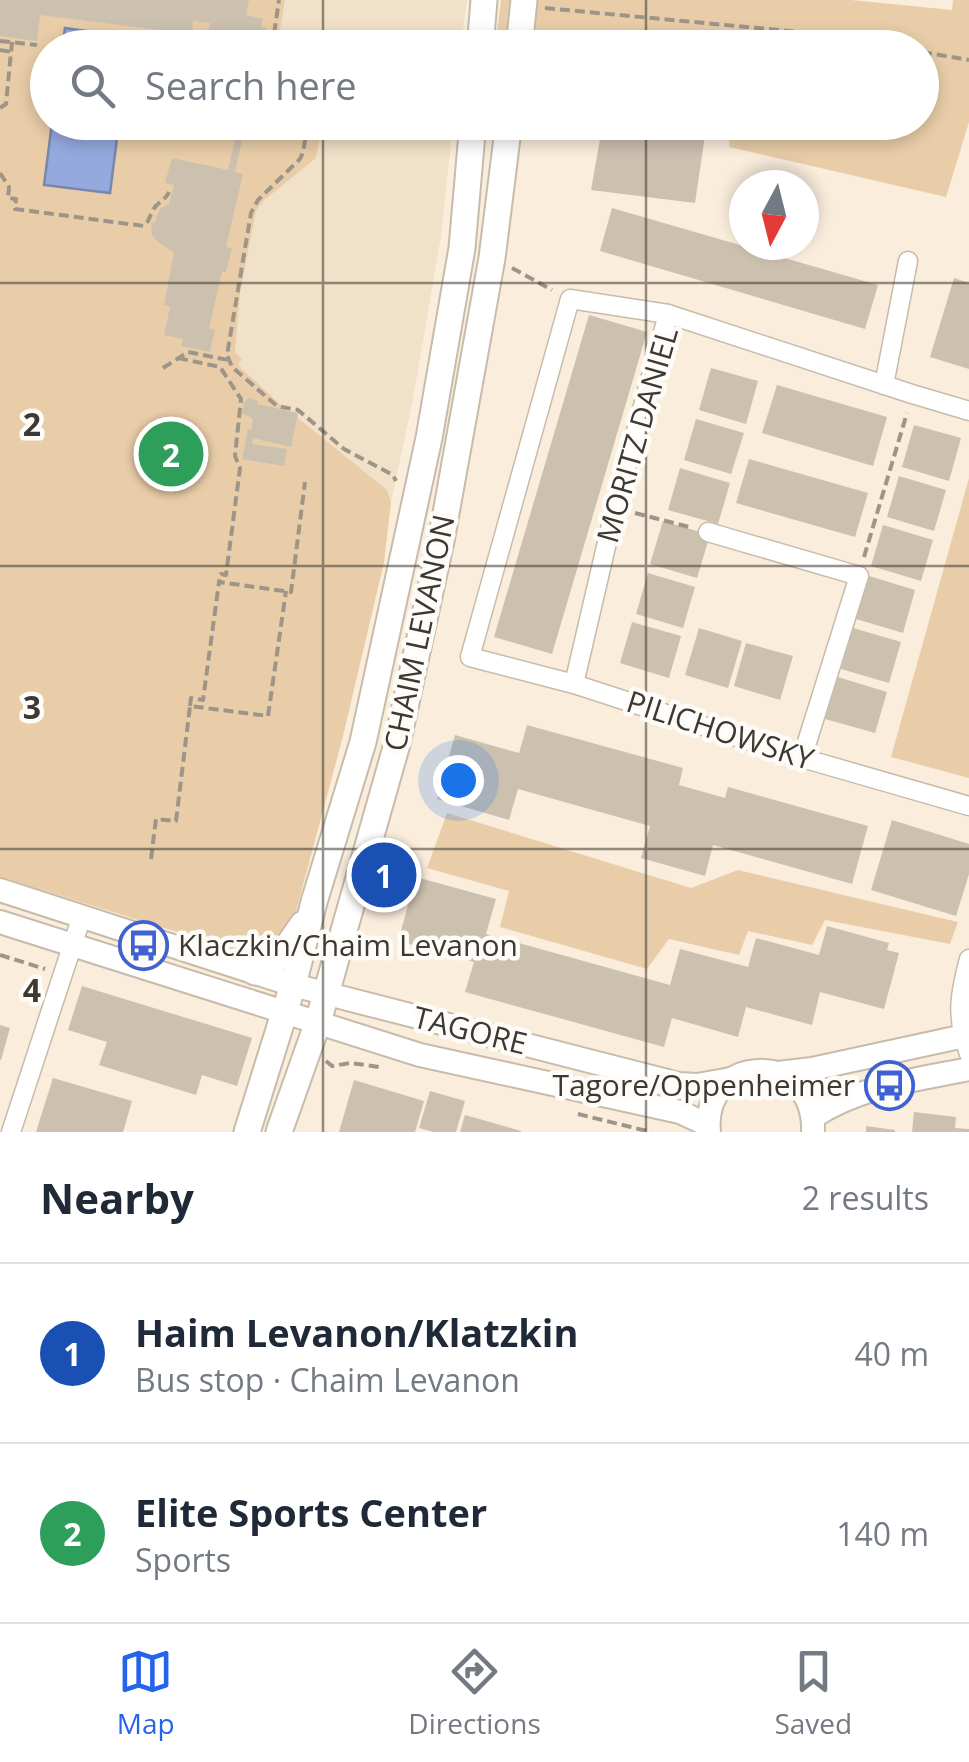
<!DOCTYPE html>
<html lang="en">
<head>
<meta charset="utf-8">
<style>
  body { margin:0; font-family:"Open Sans",sans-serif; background:#f6f6f7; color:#1f2937 }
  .compass { position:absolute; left:729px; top:170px; width:90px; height:90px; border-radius:50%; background:#fff; box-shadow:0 5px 15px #0003; rotate:187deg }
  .you { position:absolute; left:458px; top:780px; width:35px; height:35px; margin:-25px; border:8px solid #fff; border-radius:50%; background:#1a73e8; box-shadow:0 0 0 15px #1a73e833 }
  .badge { display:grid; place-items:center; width:65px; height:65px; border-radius:50%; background:#2563eb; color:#fff; font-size:32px; font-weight:700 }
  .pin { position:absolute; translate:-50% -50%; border:5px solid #fff; box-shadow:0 2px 10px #0006 }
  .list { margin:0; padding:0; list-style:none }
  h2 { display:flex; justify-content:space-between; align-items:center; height:130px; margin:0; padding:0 40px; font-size:42px }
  h2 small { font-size:32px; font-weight:400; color:#747a83 }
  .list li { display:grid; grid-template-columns:65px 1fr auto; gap:30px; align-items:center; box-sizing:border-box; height:180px; padding:0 40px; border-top:2px solid #e0e1e3 }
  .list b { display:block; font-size:38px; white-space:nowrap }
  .list p { margin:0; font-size:32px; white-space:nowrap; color:#747a83 }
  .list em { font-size:32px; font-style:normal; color:#747a83 }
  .icon { flex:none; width:55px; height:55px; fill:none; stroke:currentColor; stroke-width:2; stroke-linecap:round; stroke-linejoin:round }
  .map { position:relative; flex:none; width:969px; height:1132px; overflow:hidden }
  .search { position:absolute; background:#fff; box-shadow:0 5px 15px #0003; left:30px; right:30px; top:30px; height:110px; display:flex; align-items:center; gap:25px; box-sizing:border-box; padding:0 35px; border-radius:55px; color:#747a83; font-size:38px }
  .sheet { height:490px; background:#fff }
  nav { display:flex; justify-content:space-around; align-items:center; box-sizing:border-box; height:140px; border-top:2px solid #e0e1e3; background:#fff; font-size:28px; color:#747a83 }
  nav a { display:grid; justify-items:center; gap:5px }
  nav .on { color:#2563eb }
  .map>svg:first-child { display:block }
  .built { fill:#f2e1c9 }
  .green { fill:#e9cda8 }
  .water { fill:#94a9de; stroke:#7a87aa; stroke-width:2.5 }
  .building { fill:#ccc0af }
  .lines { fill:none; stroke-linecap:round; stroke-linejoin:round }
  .minor-casing { stroke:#c7bbaa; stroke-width:21 }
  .tertiary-casing { stroke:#c7bbaa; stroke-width:26 }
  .secondary-casing { stroke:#c7bbaa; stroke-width:29 }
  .path { stroke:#9e9589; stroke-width:4; stroke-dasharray:10 5; stroke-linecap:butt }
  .minor { stroke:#fff; stroke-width:18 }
  .tertiary { stroke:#fff; stroke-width:22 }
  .secondary { stroke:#fff; stroke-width:25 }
  .grid { fill:none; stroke:#3d3831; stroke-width:2.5; stroke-opacity:0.55 }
  .labels { text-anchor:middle; stroke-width:9; stroke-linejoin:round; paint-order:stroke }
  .street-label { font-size:30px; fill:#3d3831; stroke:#fefcf8 }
  .poi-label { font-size:30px; fill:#3d3831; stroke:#fefcf8; text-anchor:start }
  .grid-label { font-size:32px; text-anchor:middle; font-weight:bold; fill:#3d3831; stroke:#fefcf8; stroke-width:9; stroke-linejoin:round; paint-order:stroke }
</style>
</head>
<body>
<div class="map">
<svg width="969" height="1132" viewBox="0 0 969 1132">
  <rect width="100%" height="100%" fill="#faeddc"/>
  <path class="built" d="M 0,0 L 467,0 L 461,47 L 48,48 L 48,122 L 453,123 L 441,236 L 413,399 L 391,502 L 384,562 L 342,740 L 0,877 Z"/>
  <g class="green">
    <path d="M 0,0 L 285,0 L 277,47 L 48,48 L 48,122 L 322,123 L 316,158 L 263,201 L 256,211 L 240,293 L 235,352 L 242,359 L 238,365 L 286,410 L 298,413 L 298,418 L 387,490 L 391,502 L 384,562 L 342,740 L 295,915 L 281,946 L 261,958 L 0,877 Z"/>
    <path d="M 501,0 L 851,0 L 952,10 L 953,0 L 969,0 L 969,122 L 946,197 L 729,147 L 730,123 L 922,122 L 922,48 L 524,48 L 496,41 Z"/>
    <path d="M 969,478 L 969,778 L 891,757 Z"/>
    <path d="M 447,813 L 691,888 L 738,870 L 958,922 L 950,944 L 825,920 L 812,945 L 748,931 L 739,955 L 669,939 L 647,969 L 500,927 L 509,891 L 427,868 Z"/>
  </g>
  <g class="water">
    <path d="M 65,28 L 129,37 L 128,47 L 62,47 Z"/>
    <path d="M 52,123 L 119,123 L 110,193 L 44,185 Z"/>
  </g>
  <g class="building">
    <path d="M 0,0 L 249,0 L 246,15 L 263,19 L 261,27 L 266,28 L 262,48 L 204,48 L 210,23 L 193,21 L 192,34 L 40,15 L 37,41 L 0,36 Z"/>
    <path d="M 239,122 L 246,122 L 235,172 L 243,174 L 226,247 L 232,248 L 226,272 L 222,272 L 209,328 L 215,330 L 210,352 L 181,346 L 183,339 L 164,335 L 170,307 L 164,305 L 174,253 L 157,241 L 152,235 L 151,223 L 155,223 L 157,215 L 161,208 L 169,204 L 174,185 L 165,183 L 172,158 L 228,170 Z"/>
    <path d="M 603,122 L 707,122 L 695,203 L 591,190 Z"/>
    <path d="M 612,208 L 878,285 L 865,329 L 600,251 Z"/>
    <path d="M 954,278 L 969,283 L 969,369 L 930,357 Z"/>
    <path d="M 589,315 L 647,332 L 552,654 L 494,637 Z"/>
    <path d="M 711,368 L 758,381 L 746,424 L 699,410 Z"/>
    <path d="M 777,385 L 887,417 L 873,466 L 762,433 Z"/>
    <path d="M 249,398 L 258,401 L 257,404 L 298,413 L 291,447 L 253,438 L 252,444 L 287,449 L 284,466 L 242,459 L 248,429 L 251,430 L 253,419 L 242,413 L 244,402 Z"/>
    <path d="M 696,419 L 744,433 L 731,474 L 684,460 Z"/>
    <path d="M 914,425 L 961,438 L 949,481 L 902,467 Z"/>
    <path d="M 749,459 L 868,493 L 855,537 L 736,503 Z"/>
    <path d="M 680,468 L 730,483 L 718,524 L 668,510 Z"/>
    <path d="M 899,476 L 946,490 L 934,531 L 887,517 Z"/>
    <path d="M 663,521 L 710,535 L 697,578 L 650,564 Z"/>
    <path d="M 883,525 L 933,540 L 921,581 L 871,566 Z"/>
    <path d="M 648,573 L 695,587 L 683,628 L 636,614 Z"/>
    <path d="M 869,576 L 915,590 L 903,633 L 856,619 Z"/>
    <path d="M 632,622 L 681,636 L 669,678 L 620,663 Z"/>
    <path d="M 699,628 L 742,641 L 728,688 L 685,675 Z"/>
    <path d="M 853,628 L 901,642 L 889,683 L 841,669 Z"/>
    <path d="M 746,643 L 793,656 L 780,700 L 734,686 Z"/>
    <path d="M 838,677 L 887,692 L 875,733 L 825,719 Z"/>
    <path d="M 527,725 L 683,768 L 679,785 L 725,798 L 728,787 L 868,826 L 852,884 L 713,845 L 705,876 L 641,858 L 650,826 L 518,789 L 509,820 L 437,799 L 455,735 L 519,753 Z"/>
    <path d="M 892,820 L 969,844 L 969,874 L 956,916 L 871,890 Z"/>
    <path d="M 416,877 L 496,899 L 486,934 L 670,985 L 680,949 L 748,967 L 756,938 L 819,955 L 827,926 L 889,943 L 887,950 L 899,953 L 884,1009 L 820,992 L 812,1025 L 746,1007 L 738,1037 L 672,1018 L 664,1047 L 465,992 L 474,962 L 398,941 Z"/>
    <path d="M 82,986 L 252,1038 L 237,1086 L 202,1075 L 196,1095 L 99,1065 L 107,1042 L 68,1030 Z"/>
    <path d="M 0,1025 L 10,1028 L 1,1060 L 0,1060 Z"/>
    <path d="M 53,1078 L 132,1101 L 123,1132 L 36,1132 Z"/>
    <path d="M 354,1080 L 424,1101 L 415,1132 L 339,1132 Z"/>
    <path d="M 430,1091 L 465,1101 L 456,1132 L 434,1132 L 419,1128 Z"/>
    <path d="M 914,1112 L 956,1117 L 955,1128 L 969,1129 L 969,1132 L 912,1132 Z"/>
    <path d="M 465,1115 L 521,1131 L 521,1132 L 460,1132 Z"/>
    <path d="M 866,1126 L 895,1130 L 895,1132 L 866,1132 Z"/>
  </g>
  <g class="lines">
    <defs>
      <g id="minor">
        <path d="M 668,314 L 570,299 L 470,657 L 574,684 L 802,758 L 969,806"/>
        <path d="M 884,385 L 908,261"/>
        <path d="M 708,532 L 859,576 L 802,758"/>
        <path d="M 574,684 L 615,508 L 668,314 L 912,394 L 969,411"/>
        <path d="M 969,959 C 959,996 956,1017 969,1054"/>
        <path d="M 11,1132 L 82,916"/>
      </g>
      <g id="tertiary">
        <path d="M 0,890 L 293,985 L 679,1084 L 697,1085 L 731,1079"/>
        <path d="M 0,922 L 420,1055 L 680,1112 L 708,1125"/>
        <path d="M 778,1073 L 812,1069 L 969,1035"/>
        <path d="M 813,1117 C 860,1086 915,1080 969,1069"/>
        <path d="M 709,1132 C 701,1053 816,1048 813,1132"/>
      </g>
      <g id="secondary">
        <path d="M 480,48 L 484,0"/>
        <path d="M 519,48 L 524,0"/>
        <path d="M 255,972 L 280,957 L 303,924"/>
        <path d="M 247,1132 L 293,985 L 314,902 L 363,742 L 429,438 L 462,248 L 473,122"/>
        <path d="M 279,1132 L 318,1022 L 397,744 L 441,541 L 492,258 L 509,122"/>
      </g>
    </defs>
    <use href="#minor" class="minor-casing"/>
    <use href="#tertiary" class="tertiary-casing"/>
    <use href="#secondary" class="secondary-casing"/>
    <g class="path">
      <path d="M 545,8 L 800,32 L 893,48"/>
      <path d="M 0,41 L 37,45"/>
      <path d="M 272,48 L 279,0"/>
      <path d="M 0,50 L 12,52"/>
      <path d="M 922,52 L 969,60"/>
      <path d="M 0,108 L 6,104 L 12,42"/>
      <path d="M 269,122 L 272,133 L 280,137 L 288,134 L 293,128 L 293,122"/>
      <path d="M 305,122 L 333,131"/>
      <path d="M 308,124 L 303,152 L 300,159 L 258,200 L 251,213 L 227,355 L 232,367 L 277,406 L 298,410 L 344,449 L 393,475 L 396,481"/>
      <path d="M 0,173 L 9,187 L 8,198 L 16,199 L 15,209 L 144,226 C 150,220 149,217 153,210 C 157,202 165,201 169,192"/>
      <path d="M 512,268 L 552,290"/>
      <path d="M 178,358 L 220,367 L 241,399 L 235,456 L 240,468 L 226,575 L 221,574 L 219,582"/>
      <path d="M 163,368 L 188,352 L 228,360"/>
      <path d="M 635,513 L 689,527"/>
      <path d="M 864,557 L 907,413"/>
      <path d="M 190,706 L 191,698 L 203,700 L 219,582 L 291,592 L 305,482"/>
      <path d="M 151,859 L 156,819 L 176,821 L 190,706 L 268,716 L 286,591"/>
      <path d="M 0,955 L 45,969"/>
      <path d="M 326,1061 L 332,1066 L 351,1063 L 379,1067"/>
      <path d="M 578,1114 L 651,1132"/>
    </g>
    <use href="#minor" class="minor"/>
    <use href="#tertiary" class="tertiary"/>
    <use href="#secondary" class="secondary"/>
  </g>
  <path class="grid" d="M 323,0 L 323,48M 646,0 L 646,48M 323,122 L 323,1132M 646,122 L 646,1132M 0,283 L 969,283M 0,566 L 969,566M 0,849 L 969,849"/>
  <defs>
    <symbol id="bus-ring" viewBox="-11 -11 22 22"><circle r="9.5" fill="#fefcf8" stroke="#3f61d3" stroke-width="1.5"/><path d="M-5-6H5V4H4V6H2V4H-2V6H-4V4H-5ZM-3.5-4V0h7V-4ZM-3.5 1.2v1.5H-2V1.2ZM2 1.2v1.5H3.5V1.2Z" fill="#3f61d3"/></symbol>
  </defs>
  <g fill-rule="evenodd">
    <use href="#bus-ring" x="116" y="918" width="55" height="55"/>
    <use href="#bus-ring" x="862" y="1058" width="55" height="55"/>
  </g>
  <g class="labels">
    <g class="street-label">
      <text transform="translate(638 435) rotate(-74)" y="10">MORITZ DANIEL</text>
      <text transform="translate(420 633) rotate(-78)" y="10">CHAIM LEVANON</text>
      <text transform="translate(720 731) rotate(18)" y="10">PILICHOWSKY</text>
      <text transform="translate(470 1031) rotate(14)" y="10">TAGORE</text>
    </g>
    <g class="poi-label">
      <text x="178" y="956">Klaczkin/Chaim Levanon</text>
      <text x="855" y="1096" text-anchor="end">Tagore/Oppenheimer</text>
    </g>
  </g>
  <g class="grid-label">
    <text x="32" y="436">2</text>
    <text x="32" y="719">3</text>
    <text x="32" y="1002">4</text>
  </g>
</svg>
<svg class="compass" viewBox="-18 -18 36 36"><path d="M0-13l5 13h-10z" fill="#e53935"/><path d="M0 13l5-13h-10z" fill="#747a83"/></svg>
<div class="you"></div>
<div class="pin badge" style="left:384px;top:875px;background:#1a4fb4">1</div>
<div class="pin badge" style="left:171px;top:454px;background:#2e9e5b">2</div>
<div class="search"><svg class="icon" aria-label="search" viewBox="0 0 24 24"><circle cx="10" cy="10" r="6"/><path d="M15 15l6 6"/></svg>Search here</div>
</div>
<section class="sheet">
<h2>Nearby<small>2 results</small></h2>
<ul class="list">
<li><span class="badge" style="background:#1a4fb4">1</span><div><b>Haim Levanon/Klatzkin</b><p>Bus stop · Chaim Levanon</p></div><em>40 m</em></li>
<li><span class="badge" style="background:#2e9e5b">2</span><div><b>Elite Sports Center</b><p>Sports</p></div><em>140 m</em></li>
</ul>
</section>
<nav>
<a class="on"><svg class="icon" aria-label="map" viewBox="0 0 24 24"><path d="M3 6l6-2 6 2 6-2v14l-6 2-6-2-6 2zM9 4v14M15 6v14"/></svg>Map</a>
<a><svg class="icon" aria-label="directions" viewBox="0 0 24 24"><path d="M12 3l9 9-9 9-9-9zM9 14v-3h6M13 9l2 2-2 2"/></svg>Directions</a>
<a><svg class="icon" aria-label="saved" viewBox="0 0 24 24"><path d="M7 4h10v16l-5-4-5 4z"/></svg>Saved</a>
</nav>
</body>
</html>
